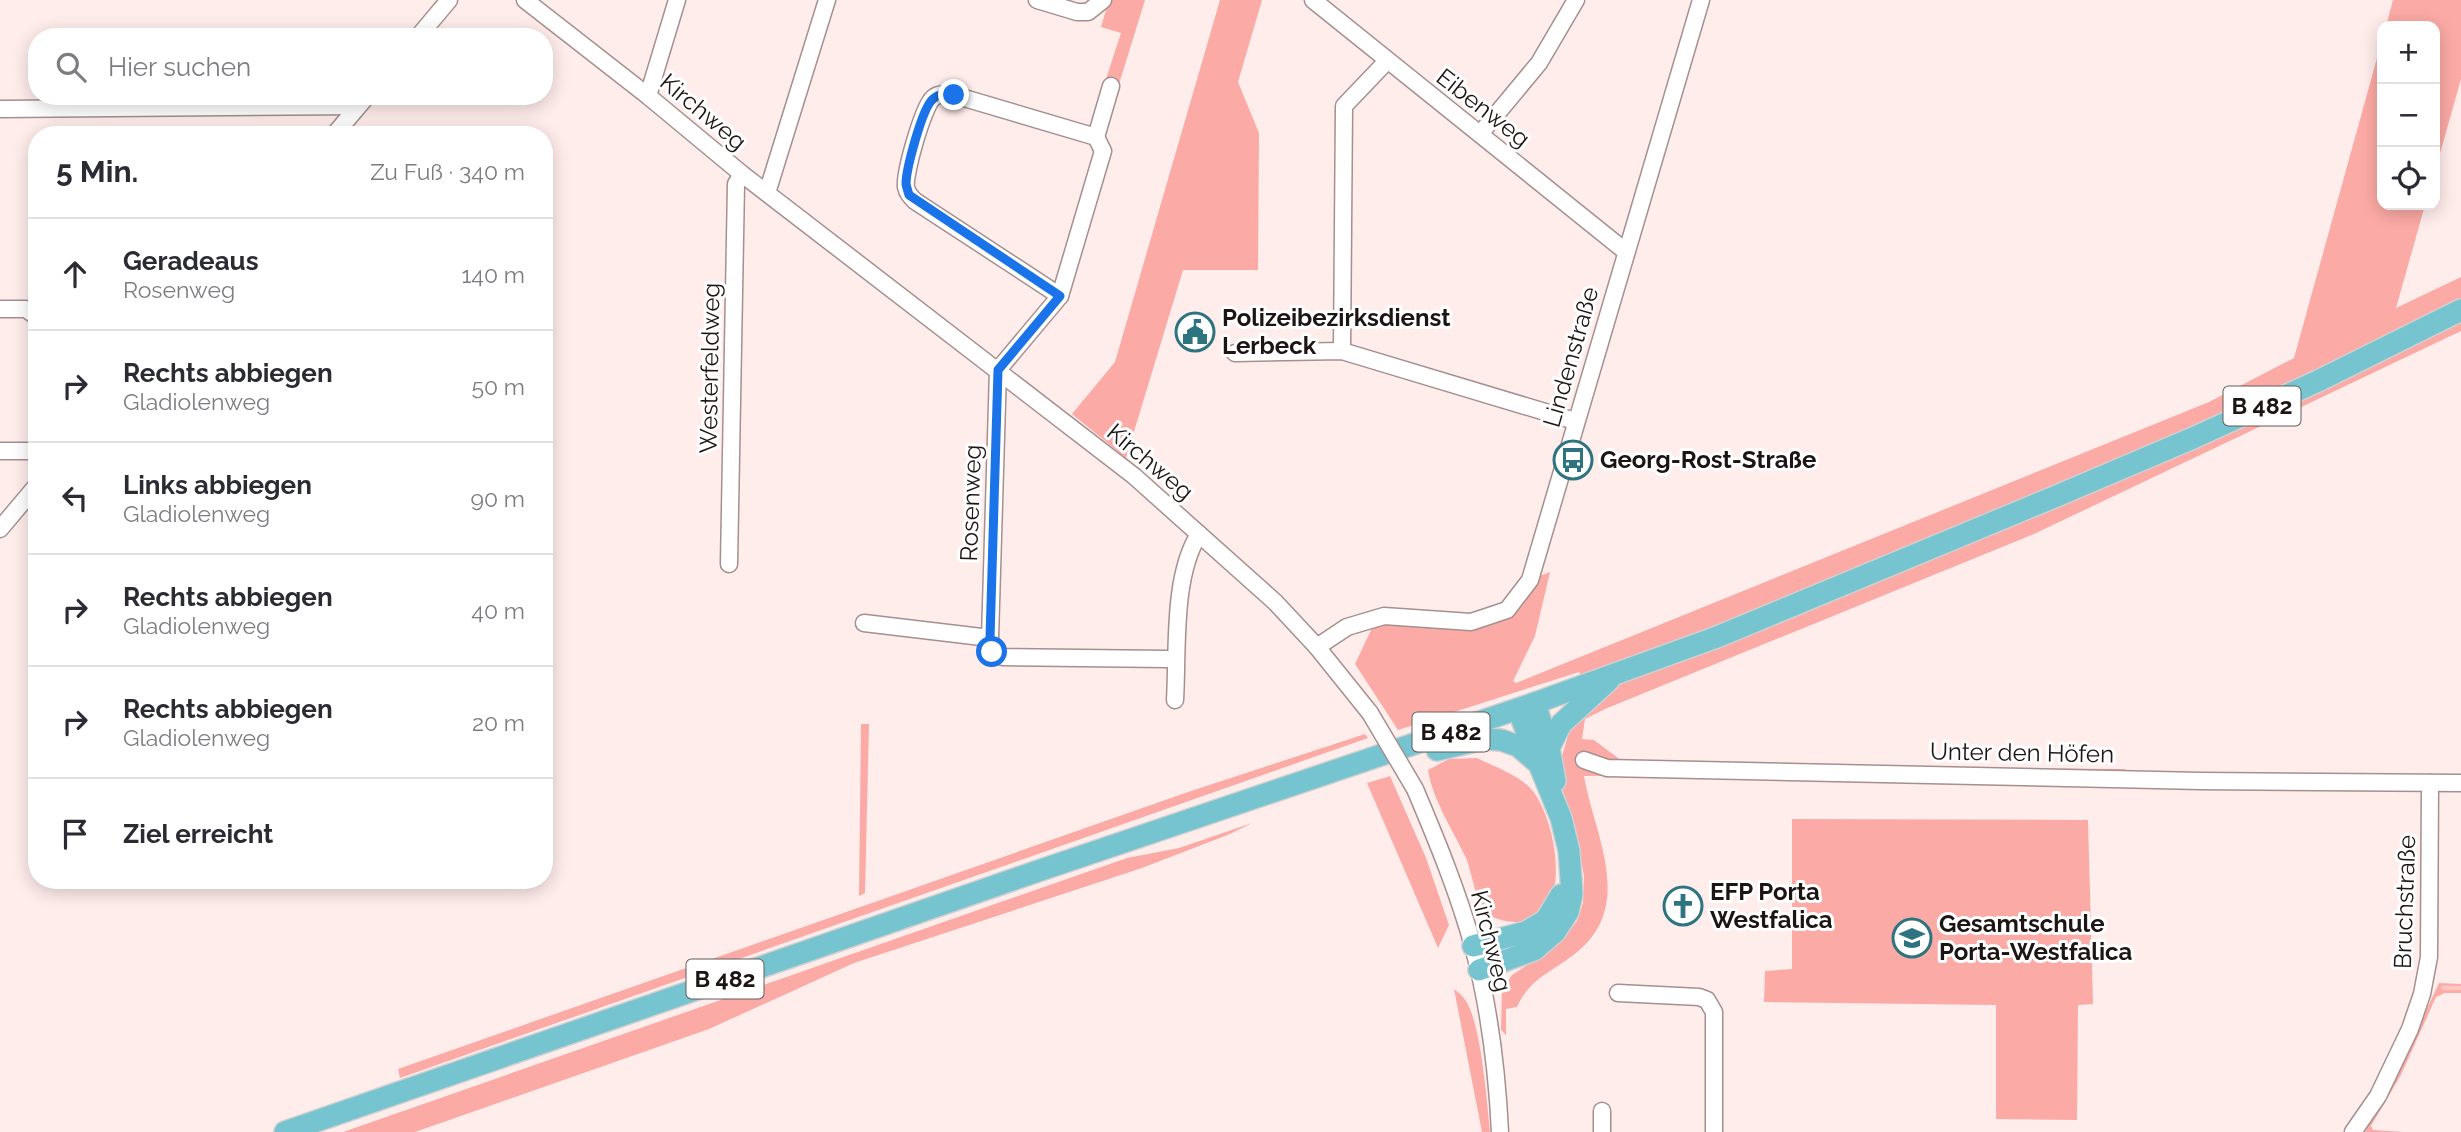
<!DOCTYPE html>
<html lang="de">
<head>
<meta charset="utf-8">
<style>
  body { margin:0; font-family:Raleway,sans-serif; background:#f7f7f7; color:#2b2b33 }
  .controls { position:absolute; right:21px; top:21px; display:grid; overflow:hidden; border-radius:14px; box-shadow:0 4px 18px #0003 }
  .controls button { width:63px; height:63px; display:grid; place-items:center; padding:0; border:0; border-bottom:2px solid #e1e1e2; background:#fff; color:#2b2b33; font:35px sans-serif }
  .stop { position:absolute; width:21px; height:21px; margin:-16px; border:5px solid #1a73e8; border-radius:50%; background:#fff }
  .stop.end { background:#1a73e8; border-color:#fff; box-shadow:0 2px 7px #0008 }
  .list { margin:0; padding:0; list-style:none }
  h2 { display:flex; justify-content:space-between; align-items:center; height:91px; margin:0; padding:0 28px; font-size:30px }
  h2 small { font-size:23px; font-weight:400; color:#7c7c81 }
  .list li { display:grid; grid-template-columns:46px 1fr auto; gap:21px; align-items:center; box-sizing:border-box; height:112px; padding:0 28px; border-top:2px solid #e1e1e2 }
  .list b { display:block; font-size:26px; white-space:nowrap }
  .list p { margin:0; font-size:23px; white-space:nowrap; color:#7c7c81 }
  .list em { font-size:23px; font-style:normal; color:#7c7c81 }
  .icon { flex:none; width:38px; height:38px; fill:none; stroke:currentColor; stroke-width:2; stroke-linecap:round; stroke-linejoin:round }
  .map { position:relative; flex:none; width:2461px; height:1132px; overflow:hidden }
  .search { position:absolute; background:#fff; box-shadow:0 4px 18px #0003; left:28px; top:28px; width:525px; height:77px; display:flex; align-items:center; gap:18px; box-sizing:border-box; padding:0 24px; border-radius:28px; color:#7c7c81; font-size:26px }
  .panel { position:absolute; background:#fff; box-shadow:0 4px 18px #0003; left:28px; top:126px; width:525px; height:763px; border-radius:28px }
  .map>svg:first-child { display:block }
  .green { fill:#fcaaa5 }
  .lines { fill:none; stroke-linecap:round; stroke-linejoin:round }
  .stream { stroke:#ffc5c1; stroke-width:4.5 }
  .minor-casing { stroke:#a4908e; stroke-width:19 }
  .major-casing { stroke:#d2d0d0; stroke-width:24 }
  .minor { stroke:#fff; stroke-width:16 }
  .major { stroke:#75c4d0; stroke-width:21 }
  .minor-bridge-casing { stroke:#a4908e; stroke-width:19; stroke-linecap:butt }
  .minor-bridge { stroke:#fff; stroke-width:16 }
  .route { stroke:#1a73e8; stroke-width:9 }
  .labels { text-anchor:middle; stroke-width:6; stroke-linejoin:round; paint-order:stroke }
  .shield { fill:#fff; stroke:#605b5a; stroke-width:2 }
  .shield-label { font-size:23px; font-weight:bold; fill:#1c1514 }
  .street-label { font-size:24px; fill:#1c1514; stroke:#fff }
  .poi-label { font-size:24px; font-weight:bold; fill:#1c1514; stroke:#fff; text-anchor:start }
</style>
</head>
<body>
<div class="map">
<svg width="2461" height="1132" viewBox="0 0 2461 1132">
  <rect width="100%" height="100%" fill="#ffedec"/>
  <g class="green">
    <path d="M 1109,0 L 1145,0 L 1119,84 L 1106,79 L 1121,33 L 1101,27 Z"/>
    <path d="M 1220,0 L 1262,0 L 1238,82 L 1259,133 L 1258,270 L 1183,270 L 1126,458 L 1072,414 L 1115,362 Z"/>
    <path d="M 2393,0 L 2461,0 L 2461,79 L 2435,171 L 2435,26 L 2386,26 Z"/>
    <path d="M 2382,40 L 2382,205 L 2425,205 L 2396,308 L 2461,277 L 2461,331 L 2034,534 L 1605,709 L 1585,719 L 1582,739 L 1594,740 L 1622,761 L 1968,768 L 2125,769 L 2123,783 L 1729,775 L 1584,776 C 1594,835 1636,905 1576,953 C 1552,972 1530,978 1517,1007 L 1506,1009 L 1506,1035 L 1501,1030 L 1502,990 L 1512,975 L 1559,944 L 1577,921 L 1583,903 L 1584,876 L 1575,827 L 1563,791 L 1559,766 L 1570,729 L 1595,705 L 1579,672 L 1398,730 L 1355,664 L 1372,628 L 1386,612 L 1471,618 L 1504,603 L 1522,583 L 1550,572 L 1535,636 L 1513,681 L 1516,683 L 2209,402 L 2294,358 Z"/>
    <path d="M 861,724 L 869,724 L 865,893 L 859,896 Z"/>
    <path d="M 1365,734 L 1368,738 L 400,1078 L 398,1069 L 1191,791 Z"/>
    <path d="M 1477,758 C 1495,767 1519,775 1532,790 C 1557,820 1576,923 1516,922 C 1507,922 1493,919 1487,913 C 1474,898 1473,875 1466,858 C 1453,830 1433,801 1428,770 L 1449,759 Z"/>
    <path d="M 1390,776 L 1426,858 L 1449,925 L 1438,948 L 1367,783 Z"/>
    <path d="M 1792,819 L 2088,820 L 2093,1004 L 2078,1005 L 2077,1120 L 1996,1119 L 1996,1005 L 1764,1002 L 1765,971 L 1792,969 Z"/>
    <path d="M 1252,823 L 1230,834 L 1142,868 L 854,963 L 709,1029 L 415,1132 L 343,1132 L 1127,858 L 1179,848 Z"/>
    <path d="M 2439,983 L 2461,984 L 2461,993 L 2445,993 L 2436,997 L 2401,1075 L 2371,1126 L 2373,1130 L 2404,1132 L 2365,1132 L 2397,1073 Z"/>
    <path d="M 1454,989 C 1458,992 1463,996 1466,1001 C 1481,1024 1487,1102 1490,1132 L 1482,1132 Z"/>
  </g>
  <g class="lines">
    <path class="stream" d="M 2443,988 L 2461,988"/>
    <defs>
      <g id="minor">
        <path d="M 525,0 L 648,96 L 742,174 L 1134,476 L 1275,602 L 1317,647 L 1370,713"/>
        <path d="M 1037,0 L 1077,12 L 1088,12 L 1103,0"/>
        <path d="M 1313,0 L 1625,251"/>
        <path d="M 418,37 L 449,0"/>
        <path d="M 648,96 L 677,0"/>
        <path d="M 0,109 L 358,106"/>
        <path d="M 1480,134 L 1539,63 L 1576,0"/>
        <path d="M 334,135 L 367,96"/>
        <path d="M 1096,137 L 1103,151 L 1060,296 L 998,370 L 990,638 L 992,652 L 1003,657 L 1167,659"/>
        <path d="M 767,193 L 827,0"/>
        <path d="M 1060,296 L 915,201 C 911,197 907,193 906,187 C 904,174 923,107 933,98 C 939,93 946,94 954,95 L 1096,137 L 1111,86"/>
        <path d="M 0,309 L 26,309 L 37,317"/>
        <path d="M 1342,351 L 1344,106 L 1387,61"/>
        <path d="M 1235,353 L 1342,351 L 1575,421"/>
        <path d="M 0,451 L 37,451"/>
        <path d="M 0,529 L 37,485"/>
        <path d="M 729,564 L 736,184 L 742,174"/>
        <path d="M 864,623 L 990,638"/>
        <path d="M 1317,647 L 1347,627 L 1384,616 L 1471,622 L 1507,610 L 1530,580 L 1701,0"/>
        <path d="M 1175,700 C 1178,650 1172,577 1199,534"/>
        <path d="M 1584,760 L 1607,768 L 2201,781 L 2461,783"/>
        <path d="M 1415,789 C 1437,841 1458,892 1473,946 C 1489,1006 1497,1070 1500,1132"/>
        <path d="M 1618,993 L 1699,997 L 1707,1000 L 1714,1012 L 1714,1132"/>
        <path d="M 1602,1111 L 1602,1132"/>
        <path d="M 2353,1132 L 2378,1096 L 2410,1029 L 2422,994 L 2429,957 L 2430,783"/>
      </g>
      <g id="major">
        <path d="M 1535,703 L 1549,748 L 1555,781"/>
        <path d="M 1518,709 L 1538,762"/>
        <path d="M 1549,748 L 1561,724 L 1609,680"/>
        <path d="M 1437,750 L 1484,739 L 1501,740 L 1518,746 L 1539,764 L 1561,818 L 1569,851 L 1572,894 L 1568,912 L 1555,932 L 1534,950 L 1479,970"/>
        <path d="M 1473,946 L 1526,932 L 1546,920 L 1561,895"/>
        <path d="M 285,1132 L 1041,870 L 1535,703 L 1717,637 L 2059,495 L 2193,438 L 2318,381 L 2461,310"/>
      </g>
    </defs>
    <use href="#minor" class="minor-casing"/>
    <use href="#major" class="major-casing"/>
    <use href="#minor" class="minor"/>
    <use href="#major" class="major"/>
    <defs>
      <path id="minor-bridge" d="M 1370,713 L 1415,789"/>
    </defs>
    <use href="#minor-bridge" class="minor-bridge-casing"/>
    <use href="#minor-bridge" class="minor-bridge"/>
  </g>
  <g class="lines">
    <path class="route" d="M 954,95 C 946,94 939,93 933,99 C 922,108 906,170 906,184 C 907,189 908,191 909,195 L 1060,296 L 998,370 L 990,638 L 992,652"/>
  </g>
  <defs>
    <symbol id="civic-ring" viewBox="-11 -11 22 22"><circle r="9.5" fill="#fff" stroke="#2d7380" stroke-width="1.5"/><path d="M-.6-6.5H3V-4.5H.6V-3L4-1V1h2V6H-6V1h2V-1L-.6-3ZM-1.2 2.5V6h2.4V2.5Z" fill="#2d7380"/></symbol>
    <symbol id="bus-ring" viewBox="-11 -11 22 22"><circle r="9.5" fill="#fff" stroke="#2d7380" stroke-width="1.5"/><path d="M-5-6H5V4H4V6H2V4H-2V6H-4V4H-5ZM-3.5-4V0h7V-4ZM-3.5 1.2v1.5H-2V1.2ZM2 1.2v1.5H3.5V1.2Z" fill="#2d7380"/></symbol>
    <symbol id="church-ring" viewBox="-11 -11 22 22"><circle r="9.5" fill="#fff" stroke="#2d7380" stroke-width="1.5"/><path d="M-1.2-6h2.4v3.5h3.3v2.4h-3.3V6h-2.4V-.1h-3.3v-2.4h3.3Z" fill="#2d7380"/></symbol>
    <symbol id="school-ring" viewBox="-11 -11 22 22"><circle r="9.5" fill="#fff" stroke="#2d7380" stroke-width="1.5"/><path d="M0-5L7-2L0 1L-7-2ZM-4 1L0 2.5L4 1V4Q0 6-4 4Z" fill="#2d7380"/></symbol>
  </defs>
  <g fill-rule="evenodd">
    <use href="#civic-ring" x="1173" y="310" width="44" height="44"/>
    <use href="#bus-ring" x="1551" y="438" width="44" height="44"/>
    <use href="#church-ring" x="1661" y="884" width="44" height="44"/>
    <use href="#school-ring" x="1890" y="916" width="44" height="44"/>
  </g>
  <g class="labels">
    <g class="shield">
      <rect x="2223.5" y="386.5" width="77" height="39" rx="5"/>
      <rect x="1412.5" y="712.5" width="77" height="39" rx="5"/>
      <rect x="686.5" y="959.5" width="77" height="39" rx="5"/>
    </g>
    <g class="shield-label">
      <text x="2262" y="414">B 482</text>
      <text x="1451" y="740">B 482</text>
      <text x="725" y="987">B 482</text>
    </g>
    <g class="street-label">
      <text transform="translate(1483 108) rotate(38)" y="8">Eibenweg</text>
      <text transform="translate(703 112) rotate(40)" y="8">Kirchweg</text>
      <text transform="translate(1571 357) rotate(-74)" y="8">Lindenstraße</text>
      <text transform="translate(710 368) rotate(-89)" y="8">Westerfeldweg</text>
      <text transform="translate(1150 462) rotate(40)" y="8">Kirchweg</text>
      <text transform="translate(971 503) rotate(-88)" y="8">Rosenweg</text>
      <text transform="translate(2022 753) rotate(1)" y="8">Unter den Höfen</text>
      <text transform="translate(2405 902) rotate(-88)" y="8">Bruchstraße</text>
      <text transform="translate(1491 941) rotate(76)" y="8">Kirchweg</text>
    </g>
    <g class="poi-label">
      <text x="1222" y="326">Polizeibezirksdienst<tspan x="1222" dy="28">Lerbeck</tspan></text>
      <text x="1600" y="468">Georg-Rost-Straße</text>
      <text x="1710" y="900">EFP Porta<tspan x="1710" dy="28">Westfalica</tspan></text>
      <text x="1939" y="932">Gesamtschule<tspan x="1939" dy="28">Porta-Westfalica</tspan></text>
    </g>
  </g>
</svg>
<div class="controls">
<button>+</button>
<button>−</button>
<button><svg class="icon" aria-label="locate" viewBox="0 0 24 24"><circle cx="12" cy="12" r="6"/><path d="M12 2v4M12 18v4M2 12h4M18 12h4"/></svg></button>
</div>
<div class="stop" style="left:992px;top:652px"></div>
<div class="stop end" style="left:954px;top:95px"></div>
<div class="search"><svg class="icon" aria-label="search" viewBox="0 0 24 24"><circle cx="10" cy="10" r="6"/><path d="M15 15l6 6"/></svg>Hier suchen</div>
<section class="panel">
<h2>5 Min.<small>Zu Fuß · 340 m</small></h2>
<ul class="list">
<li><svg class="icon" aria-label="ahead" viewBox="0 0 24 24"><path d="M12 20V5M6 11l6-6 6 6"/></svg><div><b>Geradeaus</b><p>Rosenweg</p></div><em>140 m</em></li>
<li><svg class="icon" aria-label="right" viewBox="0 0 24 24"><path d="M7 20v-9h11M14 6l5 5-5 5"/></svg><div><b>Rechts abbiegen</b><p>Gladiolenweg</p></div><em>50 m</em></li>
<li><svg class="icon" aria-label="left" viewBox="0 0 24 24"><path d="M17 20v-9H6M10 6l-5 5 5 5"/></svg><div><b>Links abbiegen</b><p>Gladiolenweg</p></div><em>90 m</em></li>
<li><svg class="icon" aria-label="right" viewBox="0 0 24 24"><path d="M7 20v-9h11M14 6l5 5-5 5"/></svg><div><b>Rechts abbiegen</b><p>Gladiolenweg</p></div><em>40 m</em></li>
<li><svg class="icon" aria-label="right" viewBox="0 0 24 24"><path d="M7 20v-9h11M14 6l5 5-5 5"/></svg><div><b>Rechts abbiegen</b><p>Gladiolenweg</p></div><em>20 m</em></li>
<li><svg class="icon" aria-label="arrive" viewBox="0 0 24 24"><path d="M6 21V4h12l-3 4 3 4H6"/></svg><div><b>Ziel erreicht</b></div></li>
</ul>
</section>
</div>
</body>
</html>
